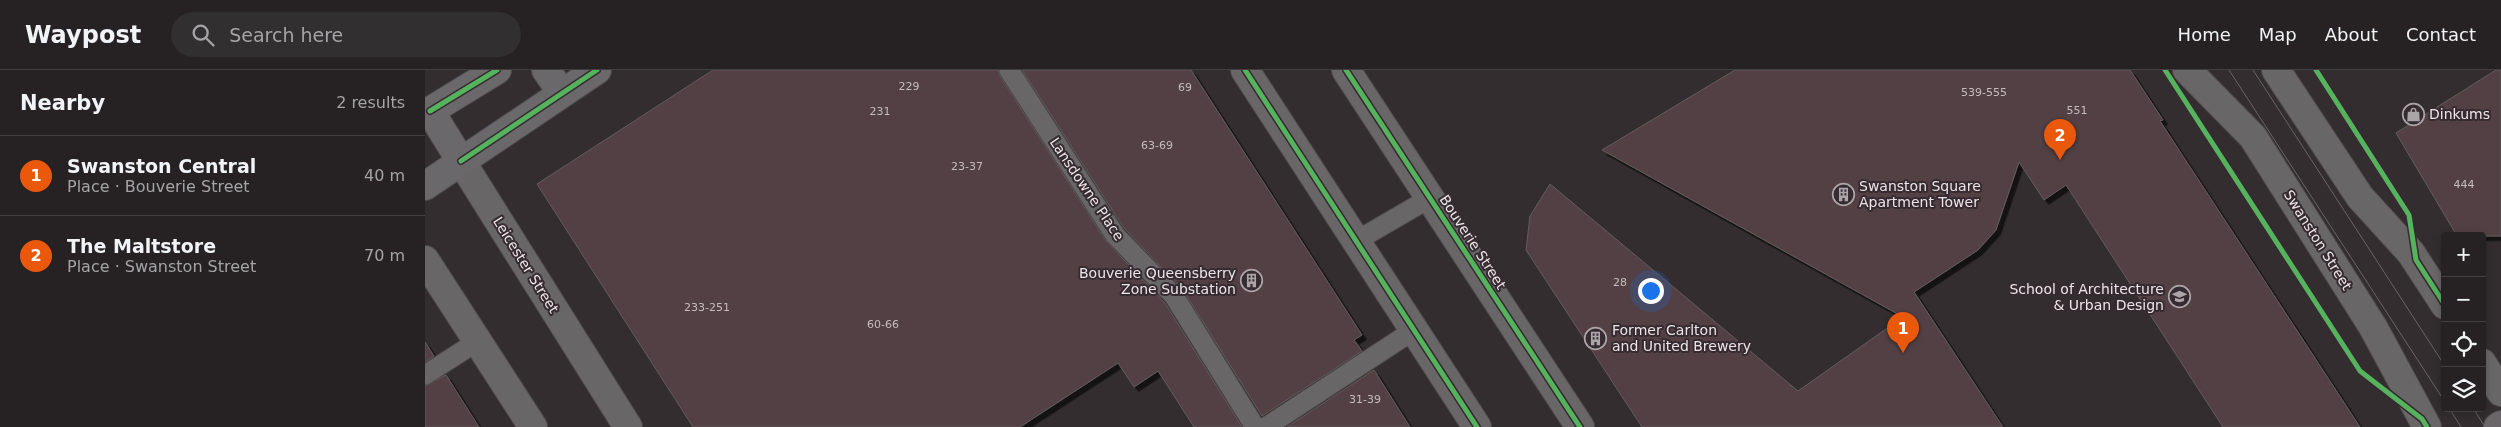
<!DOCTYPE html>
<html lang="en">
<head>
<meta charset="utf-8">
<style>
  body { margin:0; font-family:"DejaVu Sans",sans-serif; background:#322f31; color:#f1f3f6 }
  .controls { position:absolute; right:15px; bottom:15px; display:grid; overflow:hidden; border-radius:5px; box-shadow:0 2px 8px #0003 }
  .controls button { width:45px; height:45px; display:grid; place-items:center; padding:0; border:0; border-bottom:1px solid #423f41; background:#262224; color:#f1f3f6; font:25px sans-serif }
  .you { position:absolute; left:1225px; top:220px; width:18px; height:18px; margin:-12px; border:4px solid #fff; border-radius:50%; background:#1a73e8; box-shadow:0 0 0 8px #1a73e833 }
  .badge { display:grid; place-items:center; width:32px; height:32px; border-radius:50%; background:#ea580c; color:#fff; font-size:16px; font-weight:700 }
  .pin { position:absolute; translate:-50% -41px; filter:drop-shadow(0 1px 2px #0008) }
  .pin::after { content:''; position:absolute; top:26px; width:18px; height:15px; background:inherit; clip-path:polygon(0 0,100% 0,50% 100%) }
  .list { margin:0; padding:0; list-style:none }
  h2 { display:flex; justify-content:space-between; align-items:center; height:65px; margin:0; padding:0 20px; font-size:21px }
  h2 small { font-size:16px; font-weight:400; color:#a4a4a6 }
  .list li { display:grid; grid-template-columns:32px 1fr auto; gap:15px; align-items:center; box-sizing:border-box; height:80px; padding:0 20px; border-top:1px solid #423f41 }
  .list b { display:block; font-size:19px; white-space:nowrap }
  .list p { margin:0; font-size:16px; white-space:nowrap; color:#a4a4a6 }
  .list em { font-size:16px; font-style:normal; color:#a4a4a6 }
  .icon { flex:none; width:28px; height:28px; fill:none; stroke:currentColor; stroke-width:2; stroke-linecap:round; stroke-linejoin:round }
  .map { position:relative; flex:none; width:2076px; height:357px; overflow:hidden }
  header { display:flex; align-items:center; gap:30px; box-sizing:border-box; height:70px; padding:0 25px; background:#262224; border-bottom:1px solid #423f41 }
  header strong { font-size:24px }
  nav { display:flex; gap:28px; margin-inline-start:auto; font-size:18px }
  .search { width:350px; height:45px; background:#322f31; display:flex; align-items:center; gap:12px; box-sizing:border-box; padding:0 18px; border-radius:28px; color:#a4a4a6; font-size:19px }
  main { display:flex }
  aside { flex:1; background:#262224 }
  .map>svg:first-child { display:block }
  .building { fill:#534145; stroke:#615c5d; filter:url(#shadow) }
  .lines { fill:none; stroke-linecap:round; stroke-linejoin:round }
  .service-casing { stroke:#504b4d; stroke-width:21 }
  .minor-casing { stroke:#504b4d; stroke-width:30 }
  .tertiary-casing { stroke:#504b4d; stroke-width:30 }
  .secondary-casing { stroke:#504b4d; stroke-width:30 }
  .primary-casing { stroke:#504b4d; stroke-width:30 }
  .service { stroke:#696668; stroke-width:19 }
  .minor { stroke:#696668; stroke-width:28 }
  .tertiary { stroke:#696668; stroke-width:28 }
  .secondary { stroke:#6b686b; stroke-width:28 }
  .primary { stroke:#6a6669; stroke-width:28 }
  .tram { stroke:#686466; stroke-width:1 }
  .cycleway-casing { stroke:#352b30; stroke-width:8 }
  .cycleway { stroke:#56b35d; stroke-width:5 }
  .labels { text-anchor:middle; stroke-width:4; stroke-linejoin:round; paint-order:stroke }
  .number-label { font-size:11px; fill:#c6bcbf }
  .poi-label { font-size:14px; fill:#ece5e8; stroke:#352b30; text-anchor:start }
  .street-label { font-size:14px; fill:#ece5e8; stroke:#352b30 }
</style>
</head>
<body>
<header>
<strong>Waypost</strong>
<div class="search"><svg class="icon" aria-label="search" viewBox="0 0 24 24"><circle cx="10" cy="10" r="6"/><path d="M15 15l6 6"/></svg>Search here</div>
<nav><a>Home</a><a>Map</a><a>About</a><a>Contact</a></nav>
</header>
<main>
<aside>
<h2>Nearby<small>2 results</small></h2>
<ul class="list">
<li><span class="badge">1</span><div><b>Swanston Central</b><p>Place · Bouverie Street</p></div><em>40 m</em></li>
<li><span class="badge">2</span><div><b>The Maltstore</b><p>Place · Swanston Street</p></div><em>70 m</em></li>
</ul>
</aside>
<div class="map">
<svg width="2076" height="357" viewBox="0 0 2076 357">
  <defs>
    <filter id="shadow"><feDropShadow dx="4.5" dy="4.5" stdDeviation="0" flood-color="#0009"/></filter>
  </defs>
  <rect width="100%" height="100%" fill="#332d30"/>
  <g class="building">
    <path d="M 288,0 L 573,0 L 575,6 L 681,171 L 740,233 L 817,357 L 769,357 L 733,301 L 709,317 L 693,293 L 595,357 L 268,357 L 112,114 Z"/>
    <path d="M 597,0 L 766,0 L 937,265 L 929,270 L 937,281 L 837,346 L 758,220 L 699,158 Z"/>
    <path d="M 1310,0 L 1705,0 L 1738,50 L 1735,51 L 1935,357 L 1798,357 L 1641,115 L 1619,130 L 1594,92 L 1571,160 L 1553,180 L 1489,222 L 1578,357 L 1217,357 L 1101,180 L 1105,146 L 1125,114 L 1373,321 L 1478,247 L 1177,80 Z"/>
    <path d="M 2071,0 L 2076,0 L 2076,166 L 2032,166 L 1971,63 Z"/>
    <path d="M 0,272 L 9,286 L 0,292 Z"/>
    <path d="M 949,300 L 985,357 L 862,357 Z"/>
    <path d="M 21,305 L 54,357 L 0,357 L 0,316 Z"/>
  </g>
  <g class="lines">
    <defs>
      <g id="service">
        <path d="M 584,0 L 690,165 L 749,226 L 830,357"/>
        <path d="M 931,171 L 1005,128"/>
        <path d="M 0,305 L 53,271"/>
        <path d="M 841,357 L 989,260"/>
      </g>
      <g id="minor">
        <path d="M 820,0 L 1052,357"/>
        <path d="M 921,0 L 1155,357"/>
        <path d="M 36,91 L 203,357"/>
        <path d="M 0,190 L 108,357"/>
      </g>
      <g id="tertiary">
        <path d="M 1762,0 L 1828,67 L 1948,257 L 2002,357"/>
        <path d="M 1851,0 L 1935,127 L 1986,183 L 2020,235"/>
        <path d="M 2057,293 L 2076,322"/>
      </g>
      <g id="secondary">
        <path d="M 121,0 L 137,23"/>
        <path d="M 5,41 L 36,91"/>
        <path d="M 0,44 L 72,0"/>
        <path d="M 0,116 L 172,0"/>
      </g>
      <path id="primary" d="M 2073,357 L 2076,355"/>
    </defs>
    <use href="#service" class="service-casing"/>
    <use href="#minor" class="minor-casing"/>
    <use href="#tertiary" class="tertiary-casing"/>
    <use href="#secondary" class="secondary-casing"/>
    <use href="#primary" class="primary-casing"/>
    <use href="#service" class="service"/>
    <use href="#minor" class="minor"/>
    <use href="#tertiary" class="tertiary"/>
    <use href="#secondary" class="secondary"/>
    <use href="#primary" class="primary"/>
    <g class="tram">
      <path d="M 1804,0 L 2020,332"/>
      <path d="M 1828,0 L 2020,296"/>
      <path d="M 2024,338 L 2036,357"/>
      <path d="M 2048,338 L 2060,357"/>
    </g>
    <defs>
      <g id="cycleway">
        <path d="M 820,0 L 1052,357"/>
        <path d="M 921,0 L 1155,357"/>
        <path d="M 1740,0 L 1935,301 L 1997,349 L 2002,357"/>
        <path d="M 1891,0 L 1984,145 L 1991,190 L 2020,235"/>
        <path d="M 5,41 L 72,0"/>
        <path d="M 36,91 L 172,0"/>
      </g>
    </defs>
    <use href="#cycleway" class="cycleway-casing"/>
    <use href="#cycleway" class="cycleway"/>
  </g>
  <defs>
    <symbol id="shop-ring" viewBox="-11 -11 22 22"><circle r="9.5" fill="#352b30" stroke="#aba5a8" stroke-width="1.5"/><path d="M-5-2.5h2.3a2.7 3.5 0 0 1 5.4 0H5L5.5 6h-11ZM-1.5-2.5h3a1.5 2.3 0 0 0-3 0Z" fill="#aba5a8"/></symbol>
    <symbol id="building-ring" viewBox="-11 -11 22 22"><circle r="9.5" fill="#352b30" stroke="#aba5a8" stroke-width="1.5"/><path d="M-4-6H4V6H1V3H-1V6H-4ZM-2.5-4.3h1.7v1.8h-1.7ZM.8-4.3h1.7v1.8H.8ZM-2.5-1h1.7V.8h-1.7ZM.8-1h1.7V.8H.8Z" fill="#aba5a8"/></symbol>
    <symbol id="university-ring" viewBox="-11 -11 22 22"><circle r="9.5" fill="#352b30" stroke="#aba5a8" stroke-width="1.5"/><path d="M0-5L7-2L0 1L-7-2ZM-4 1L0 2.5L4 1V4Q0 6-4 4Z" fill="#aba5a8"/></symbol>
  </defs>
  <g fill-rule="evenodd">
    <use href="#shop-ring" x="1976" y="32" width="25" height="25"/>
    <use href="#building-ring" x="1406" y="112" width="25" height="25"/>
    <use href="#building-ring" x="814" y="198" width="25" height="25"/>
    <use href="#university-ring" x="1742" y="214" width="25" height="25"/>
    <use href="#building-ring" x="1158" y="256" width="25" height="25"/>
  </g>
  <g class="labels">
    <g class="number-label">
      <text x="484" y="20">229</text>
      <text x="760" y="21">69</text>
      <text x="1559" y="26">539-555</text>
      <text x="1652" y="44">551</text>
      <text x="455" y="45">231</text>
      <text x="732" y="79">63-69</text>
      <text x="542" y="100">23-37</text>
      <text x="2039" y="118">444</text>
      <text x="1195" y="216">28</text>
      <text x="282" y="241">233-251</text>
      <text x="458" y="258">60-66</text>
      <text x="940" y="333">31-39</text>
    </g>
    <g class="poi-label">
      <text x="2004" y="49">Dinkums</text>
      <text x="1434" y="121">Swanston Square<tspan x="1434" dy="16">Apartment Tower</tspan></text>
      <text x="811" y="208" text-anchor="end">Bouverie Queensberry<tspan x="811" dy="16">Zone Substation</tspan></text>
      <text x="1739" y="224" text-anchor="end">School of Architecture<tspan x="1739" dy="16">&amp; Urban Design</tspan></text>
      <text x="1187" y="265">Former Carlton<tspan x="1187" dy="16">and United Brewery</tspan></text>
    </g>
    <g class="street-label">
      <text transform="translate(662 119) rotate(56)" y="5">Lansdowne Place</text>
      <text transform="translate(1893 170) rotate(58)" y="5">Swanston Street</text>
      <text transform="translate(1048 172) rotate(57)" y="5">Bouverie Street</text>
      <text transform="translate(101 195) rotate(58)" y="5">Leicester Street</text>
    </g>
  </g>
</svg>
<div class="controls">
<button>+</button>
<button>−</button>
<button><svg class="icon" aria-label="locate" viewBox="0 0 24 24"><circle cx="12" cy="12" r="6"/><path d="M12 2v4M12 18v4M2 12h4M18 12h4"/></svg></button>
<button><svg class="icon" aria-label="layers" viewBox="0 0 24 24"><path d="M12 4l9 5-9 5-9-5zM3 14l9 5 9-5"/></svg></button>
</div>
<div class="you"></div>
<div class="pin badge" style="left:1478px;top:283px">1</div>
<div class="pin badge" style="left:1635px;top:90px">2</div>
</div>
</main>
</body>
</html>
